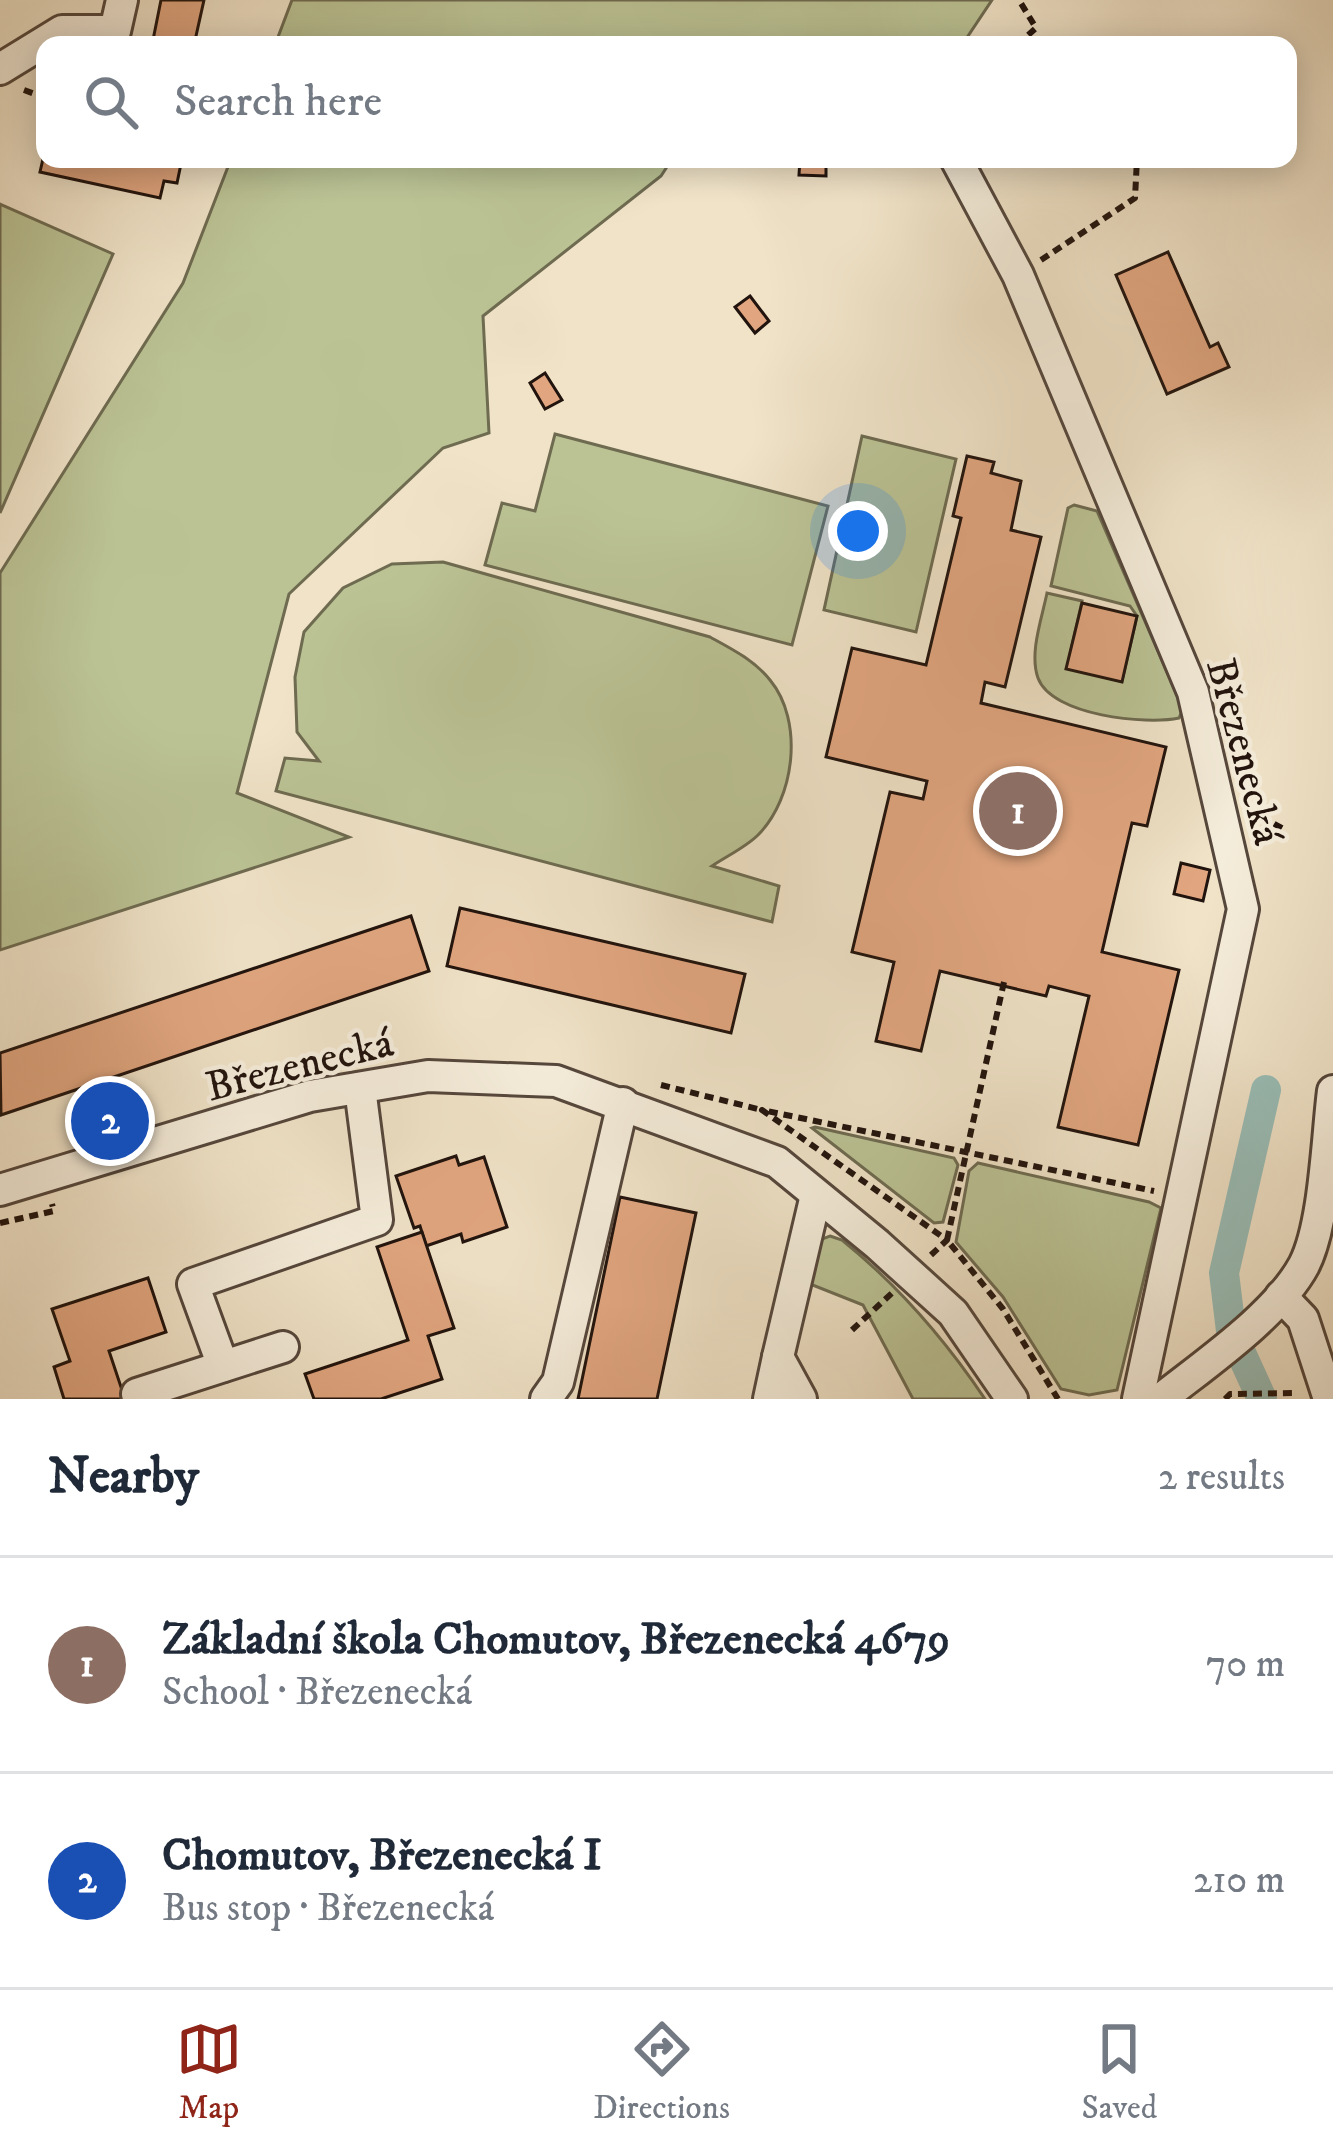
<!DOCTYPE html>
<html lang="en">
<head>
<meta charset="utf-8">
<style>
  body { margin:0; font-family:"IM FELL DW Pica",serif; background:#f2f2f3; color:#1f2937 }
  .you { position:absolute; left:858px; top:531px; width:42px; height:42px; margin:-30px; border:9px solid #fff; border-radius:50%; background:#1a73e8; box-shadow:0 0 0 18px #1a73e833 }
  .badge { display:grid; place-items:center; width:78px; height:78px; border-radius:50%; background:#8f2418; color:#fff; font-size:39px; font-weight:700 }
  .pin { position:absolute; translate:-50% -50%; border:6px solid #fff; box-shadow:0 3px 12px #0006 }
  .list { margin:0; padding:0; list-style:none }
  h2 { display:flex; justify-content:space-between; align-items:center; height:156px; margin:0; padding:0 48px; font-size:51px }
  h2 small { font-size:39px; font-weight:400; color:#747a83 }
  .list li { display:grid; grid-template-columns:78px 1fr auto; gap:36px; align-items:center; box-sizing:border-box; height:216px; padding:0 48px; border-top:3px solid #e0e1e3 }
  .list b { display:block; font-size:45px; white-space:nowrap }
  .list p { margin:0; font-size:39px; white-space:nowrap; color:#747a83 }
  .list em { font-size:39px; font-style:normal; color:#747a83 }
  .icon { flex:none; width:66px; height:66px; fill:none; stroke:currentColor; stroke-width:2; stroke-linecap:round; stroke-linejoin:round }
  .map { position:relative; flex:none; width:1333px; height:1399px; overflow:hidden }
  .search { position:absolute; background:#fff; box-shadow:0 6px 30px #0003; left:36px; right:36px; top:36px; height:132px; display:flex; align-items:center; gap:30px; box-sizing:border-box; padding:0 42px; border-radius:24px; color:#747a83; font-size:45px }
  .sheet { height:588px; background:#fff }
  nav { display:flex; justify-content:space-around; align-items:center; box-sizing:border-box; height:168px; border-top:3px solid #e0e1e3; background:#fff; font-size:33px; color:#747a83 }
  nav a { display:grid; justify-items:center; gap:6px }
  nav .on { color:#8f2418 }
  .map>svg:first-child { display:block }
  .green { fill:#bbc395; stroke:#6e6b51; stroke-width:3 }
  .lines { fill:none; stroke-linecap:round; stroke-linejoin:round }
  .canal { stroke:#9abeb7; stroke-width:30 }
  .building { fill:#e1a680; stroke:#21130d; stroke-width:3 }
  .minor-casing { stroke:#55473c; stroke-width:36 }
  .path { stroke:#21130d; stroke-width:6; stroke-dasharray:9 6; stroke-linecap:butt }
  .minor { stroke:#f5eddb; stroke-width:30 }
  .labels { text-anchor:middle; stroke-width:9; stroke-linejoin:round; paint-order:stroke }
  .street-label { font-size:42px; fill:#21130d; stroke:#f5eddb }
</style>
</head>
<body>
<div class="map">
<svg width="1333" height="1399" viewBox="0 0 1333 1399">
  <rect width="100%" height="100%" fill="#f0e3c8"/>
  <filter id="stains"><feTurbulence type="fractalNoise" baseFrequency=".00167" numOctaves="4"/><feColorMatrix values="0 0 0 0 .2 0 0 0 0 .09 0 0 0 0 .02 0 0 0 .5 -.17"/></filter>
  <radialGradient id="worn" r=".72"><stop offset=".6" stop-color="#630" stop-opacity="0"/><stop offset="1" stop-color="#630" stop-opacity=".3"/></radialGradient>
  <g class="green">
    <path d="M 292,0 L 992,0 L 962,45 L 275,45 Z"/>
    <path d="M 231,159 L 672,159 L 661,176 L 483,316 L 489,433 L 443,448 L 289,594 L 237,793 L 349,837 L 0,950 L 0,573 L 183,283 Z"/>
    <path d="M 0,204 L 113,254 L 0,513 Z"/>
    <path d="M 555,434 L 828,506 L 792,645 L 485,565 L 502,503 L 535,511 Z"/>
    <path d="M 862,436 L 956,459 L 916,632 L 824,610 Z"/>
    <path d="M 1074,505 L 1097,511 L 1183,709 L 1179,718 C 1147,725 1052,716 1038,678 C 1029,653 1042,618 1047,593 L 1082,601 L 1067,668 L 1122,681 L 1137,616 L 1130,606 L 1051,586 L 1068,508 Z"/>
    <path d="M 443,562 L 710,637 C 732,649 754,660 770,680 C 804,721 795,798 758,835 C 746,847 727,856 712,866 L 779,886 L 772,922 L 276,791 L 285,758 L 319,761 L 297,732 L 295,677 L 304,632 L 343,588 L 392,564 Z"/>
    <path d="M 815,1127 L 954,1158 L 958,1165 L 943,1222 L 934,1223 L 812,1128 Z"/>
    <path d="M 978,1163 L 1149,1202 L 1161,1208 L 1117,1390 L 1089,1395 L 1061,1389 L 1003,1297 L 956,1242 L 969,1171 Z"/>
    <path d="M 830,1236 L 842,1240 C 899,1286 944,1338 985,1399 L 913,1399 L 863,1305 L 810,1284 L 814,1242 Z"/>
  </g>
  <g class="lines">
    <path class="canal" d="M 1262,1399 L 1231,1331 L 1224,1273 L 1266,1090"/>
  </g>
  <g class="building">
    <path d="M 161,0 L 204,0 L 194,45 L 152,45 Z"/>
    <path d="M 45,150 L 45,159 L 182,159 L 177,183 L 164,181 L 160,198 L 40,172 Z"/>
    <path d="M 800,159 L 826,159 L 826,176 L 799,175 Z"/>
    <path d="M 1168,252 L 1210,347 L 1218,343 L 1229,367 L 1167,394 L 1116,275 Z"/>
    <path d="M 750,296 L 769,321 L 755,333 L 735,307 Z"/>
    <path d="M 545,373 L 562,400 L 545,409 L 530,383 Z"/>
    <path d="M 967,456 L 994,462 L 991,473 L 1021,481 L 1011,530 L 1041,537 L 1005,687 L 985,682 L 981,703 L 1166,747 L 1147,826 L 1132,823 L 1102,952 L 1179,970 L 1138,1145 L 1058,1127 L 1089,996 L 1049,986 L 1046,996 L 940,971 L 921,1051 L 876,1041 L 894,962 L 852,952 L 890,792 L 923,799 L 927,781 L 826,757 L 852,648 L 926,665 L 961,518 L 953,516 Z"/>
    <path d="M 1082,603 L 1137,616 L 1122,682 L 1066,669 Z"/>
    <path d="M 1181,863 L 1210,870 L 1203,901 L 1174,894 Z"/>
    <path d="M 460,908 L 745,974 L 731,1033 L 447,966 Z"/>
    <path d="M 411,916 L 429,971 L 1,1115 L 0,1053 Z"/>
    <path d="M 456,1156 L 459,1165 L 484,1157 L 507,1227 L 463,1242 L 461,1234 L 426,1246 L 420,1226 L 414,1228 L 396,1176 Z"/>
    <path d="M 620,1197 L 696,1213 L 657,1399 L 578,1399 Z"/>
    <path d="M 422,1232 L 454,1328 L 428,1336 L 442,1379 L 381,1399 L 314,1399 L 305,1374 L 408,1340 L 377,1247 Z"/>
    <path d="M 148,1278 L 166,1332 L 109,1351 L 125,1399 L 64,1399 L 54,1367 L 70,1361 L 52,1309 Z"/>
  </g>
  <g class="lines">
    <defs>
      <g id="minor">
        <path d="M 0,69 L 62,31 L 115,31 L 122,0"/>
        <path d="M 956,159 L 1018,275 L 1193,692 L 1243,909 L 1138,1399"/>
        <path d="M 0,1190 L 310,1096 L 428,1076 L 556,1081 L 777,1162 L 877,1244 L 953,1313 L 1012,1399"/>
        <path d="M 1281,1296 L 1303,1319 L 1329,1399"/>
        <path d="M 223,1366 L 193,1284 L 377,1220 L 360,1088"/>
        <path d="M 137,1394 L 283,1347"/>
        <path d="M 546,1399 L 558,1382 L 623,1103"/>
        <path d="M 769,1399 L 778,1357"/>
        <path d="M 801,1399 L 778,1357 L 816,1195"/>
        <path d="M 1161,1399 C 1205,1364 1277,1315 1304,1265 C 1325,1224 1327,1138 1333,1091"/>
      </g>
    </defs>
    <use href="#minor" class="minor-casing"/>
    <g class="path">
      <path d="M 1017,45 L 1036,28 L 1019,0"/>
      <path d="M 24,90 L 43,97"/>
      <path d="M 1041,260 L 1135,198 L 1137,159"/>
      <path d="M 1248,809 L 1287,831"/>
      <path d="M 1004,982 L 947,1240 L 1003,1309 L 1058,1399"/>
      <path d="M 661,1085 L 762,1110"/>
      <path d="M 0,1223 L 54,1211 L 52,1204"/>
      <path d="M 931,1255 L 947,1240 L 762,1110 L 1154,1191"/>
      <path d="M 852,1330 L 892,1293"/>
      <path d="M 1225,1399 L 1230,1394 L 1297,1393"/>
    </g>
    <use href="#minor" class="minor"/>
  </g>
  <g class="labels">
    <g class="street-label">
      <text transform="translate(1246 751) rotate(75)" y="15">Březenecká</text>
      <text transform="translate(299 1063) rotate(-14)" y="15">Březenecká</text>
    </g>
  </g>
  <rect width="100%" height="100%" filter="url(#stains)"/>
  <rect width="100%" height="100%" fill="url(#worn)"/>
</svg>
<div class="you"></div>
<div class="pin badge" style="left:1018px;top:811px;background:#8d6e63">1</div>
<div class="pin badge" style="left:110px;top:1121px;background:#1a4fb4">2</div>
<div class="search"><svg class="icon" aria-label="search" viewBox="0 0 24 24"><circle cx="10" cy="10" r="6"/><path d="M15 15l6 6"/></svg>Search here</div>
</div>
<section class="sheet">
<h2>Nearby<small>2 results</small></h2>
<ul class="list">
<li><span class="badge" style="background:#8d6e63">1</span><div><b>Základní škola Chomutov, Březenecká 4679</b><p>School · Březenecká</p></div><em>70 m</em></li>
<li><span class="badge" style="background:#1a4fb4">2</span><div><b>Chomutov, Březenecká I</b><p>Bus stop · Březenecká</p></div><em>210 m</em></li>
</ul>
</section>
<nav>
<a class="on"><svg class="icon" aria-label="map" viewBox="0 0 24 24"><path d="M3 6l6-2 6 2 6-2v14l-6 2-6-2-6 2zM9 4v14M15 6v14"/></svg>Map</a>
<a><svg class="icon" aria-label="directions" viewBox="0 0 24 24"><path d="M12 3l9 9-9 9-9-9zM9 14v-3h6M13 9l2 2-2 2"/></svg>Directions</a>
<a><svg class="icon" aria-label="saved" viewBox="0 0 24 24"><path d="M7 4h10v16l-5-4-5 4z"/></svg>Saved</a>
</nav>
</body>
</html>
